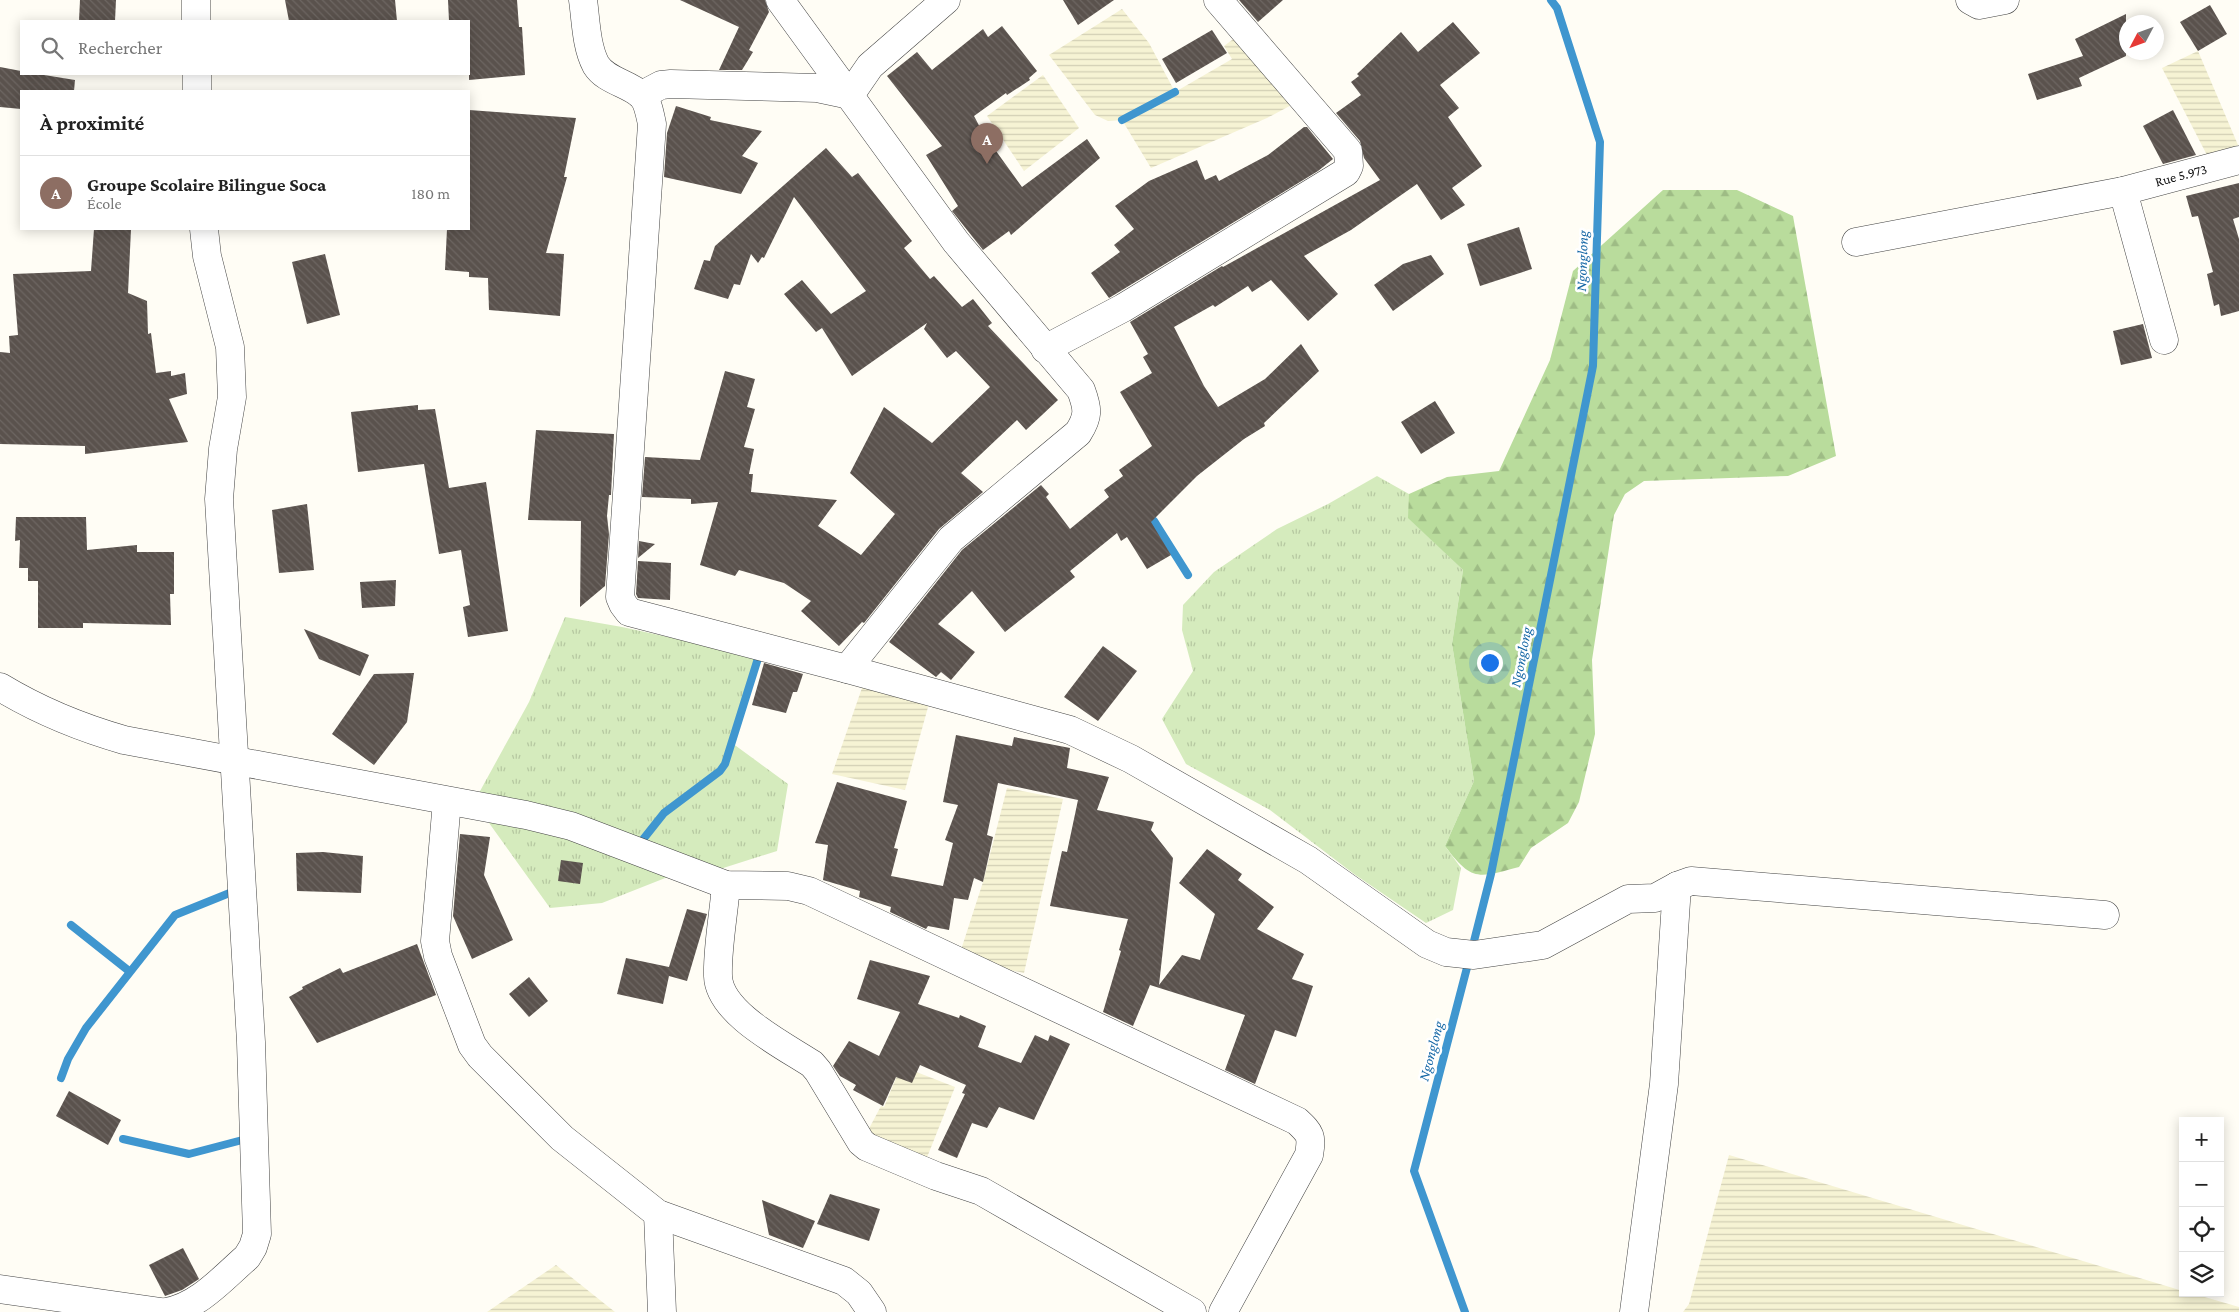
<!DOCTYPE html>
<html lang="fr">
<head>
<meta charset="utf-8">
<style>
  body { margin:0; font-family:"Crimson Pro",serif; background:#f2f2f2; color:#222 }
  .controls { position:absolute; right:15px; bottom:15px; display:grid; overflow:hidden; border-radius:0px; box-shadow:0 2px 12px #0003 }
  .controls button { width:45px; height:45px; display:grid; place-items:center; padding:0; border:0; border-bottom:1px solid #e0e0e0; background:#fff; color:#222; font:25px sans-serif }
  .compass { position:absolute; left:2119px; top:15px; width:45px; height:45px; border-radius:50%; background:#fff; box-shadow:0 2px 12px #0003; rotate:229deg }
  .you { position:absolute; left:1489px; top:662px; width:18px; height:18px; margin:-12px; border:4px solid #fff; border-radius:50%; background:#1a73e8; box-shadow:0 0 0 8px #1a73e833 }
  .badge { display:grid; place-items:center; width:32px; height:32px; border-radius:50%; background:#1a73e8; color:#fff; font-size:16px; font-weight:700 }
  .pin { position:absolute; translate:-50% -41px; filter:drop-shadow(0 1px 2px #0008) }
  .pin::after { content:''; position:absolute; top:26px; width:18px; height:15px; background:inherit; clip-path:polygon(0 0,100% 0,50% 100%) }
  .list { margin:0; padding:0; list-style:none }
  h2 { display:flex; justify-content:space-between; align-items:center; height:65px; margin:0; padding:0 20px; font-size:21px }
  h2 small { font-size:16px; font-weight:400; color:#767676 }
  .list li { display:grid; grid-template-columns:32px 1fr auto; gap:15px; align-items:center; box-sizing:border-box; height:75px; padding:0 20px; border-top:1px solid #e0e0e0 }
  .list b { display:block; font-size:19px; white-space:nowrap }
  .list p { margin:0; font-size:16px; white-space:nowrap; color:#767676 }
  .list em { font-size:16px; font-style:normal; color:#767676 }
  .icon { flex:none; width:28px; height:28px; fill:none; stroke:currentColor; stroke-width:2; stroke-linecap:round; stroke-linejoin:round }
  .map { position:relative; flex:none; width:2239px; height:1312px; overflow:hidden }
  .search { position:absolute; background:#fff; box-shadow:0 2px 12px #0003; left:20px; top:20px; width:450px; height:55px; display:flex; align-items:center; gap:12px; box-sizing:border-box; padding:0 18px; border-radius:0px; color:#767676; font-size:19px }
  .panel { position:absolute; background:#fff; box-shadow:0 2px 12px #0003; left:20px; top:90px; width:450px; height:140px; border-radius:0px }
  .map>svg:first-child { display:block }
  .farmland { fill:url(#farmland-rules) }
  .grass { fill:url(#grass-tufts) }
  .forest { fill:url(#forest-firs) }
  .lines { fill:none; stroke-linecap:round; stroke-linejoin:round }
  .stream { stroke:#3f96cf; stroke-width:8 }
  .building { fill:url(#building-back-hatch) }
  .minor-casing { stroke:#444; stroke-width:29 }
  .minor { stroke:#fff; stroke-width:28 }
  .labels { text-anchor:middle; stroke-width:5; stroke-linejoin:round; paint-order:stroke }
  .street-label { font-size:14px; fill:#111; stroke:#fff }
  .water-label { font-size:15px; font-style:italic; fill:#1768a6; stroke:#fff }
</style>
</head>
<body>
<div class="map">
<svg width="2239" height="1312" viewBox="0 0 2239 1312">
  <defs>
    <pattern id="farmland-rules" width="6" height="5" patternUnits="userSpaceOnUse" patternTransform="scale(1.25)"><rect width="6" height="5" fill="#f6f3d4"/><path d="M0 2.5h6" fill="none" stroke="#d2cfb5"/></pattern>
    <pattern id="grass-tufts" width="24" height="20" patternUnits="userSpaceOnUse" patternTransform="scale(1.25)"><rect width="24" height="20" fill="#d5ebbd"/><path d="M3 7l-1-3M5 7V3M7 7l1-3M15 17l-1-3M17 17v-4M19 17l1-3" fill="none" stroke="#b6c8a1"/></pattern>
    <pattern id="forest-firs" width="22" height="20" patternUnits="userSpaceOnUse" patternTransform="scale(1.25)"><rect width="22" height="20" fill="#b9dc9c"/><path d="M5 1l3.5 6h-7zM16 11l3.5 6h-7z" fill="#9ebc85"/></pattern>
    <pattern id="building-back-hatch" width="6" height="6" patternUnits="userSpaceOnUse" patternTransform="scale(1.25)"><rect width="6" height="6" fill="#5a524d"/><path d="M-1 5l2 2M0 0l6 6M5-1l2 2" fill="none" stroke="#6d6662"/></pattern>
  </defs>
  <rect width="100%" height="100%" fill="#fffdf5"/>
  <g class="farmland">
    <path d="M 1122,9 L 1149,43 L 1175,92 L 1232,59 L 1224,46 L 1244,31 L 1299,101 L 1267,118 L 1151,168 L 1122,120 L 1108,121 L 1095,115 L 1049,55 Z"/>
    <path d="M 2198,51 L 2238,145 L 2210,161 L 2162,68 Z"/>
    <path d="M 1043,75 L 1079,128 L 1024,171 L 987,116 Z"/>
    <path d="M 863,685 L 930,700 L 905,790 L 832,774 Z"/>
    <path d="M 1007,788 L 1063,799 L 1024,973 L 958,959 L 983,882 Z"/>
    <path d="M 901,1066 L 955,1087 L 922,1170 L 864,1138 L 881,1106 L 884,1107 Z"/>
    <path d="M 1729,1155 L 2183,1291 L 2183,1293 L 2191,1293 L 2239,1307 L 2239,1312 L 1683,1312 L 1689,1304 Z"/>
    <path d="M 556,1265 L 615,1312 L 487,1312 Z"/>
  </g>
  <g class="grass">
    <path d="M 1377,476 L 1409,494 L 1409,518 L 1463,570 L 1452,644 L 1474,781 L 1445,846 L 1461,868 L 1453,910 L 1426,923 L 1354,874 L 1270,810 L 1186,764 L 1162,719 L 1193,671 L 1182,630 L 1183,605 L 1214,572 L 1277,529 L 1328,504 Z"/>
    <path d="M 565,617 L 622,627 L 755,656 L 732,743 L 788,784 L 777,851 L 717,870 L 688,869 L 602,903 L 550,908 L 474,802 L 529,702 Z"/>
  </g>
  <path class="forest" d="M 1663,190 L 1737,190 L 1793,216 L 1836,456 L 1788,476 L 1644,481 L 1625,494 L 1614,515 L 1592,660 L 1595,734 L 1579,802 L 1568,823 L 1531,848 L 1519,867 C 1478,878 1472,882 1445,846 L 1474,781 L 1452,644 L 1463,570 L 1408,518 L 1409,494 L 1447,477 L 1499,471 L 1550,360 L 1573,271 Z"/>
  <g class="lines">
    <g class="stream">
      <path d="M 1122,120 L 1175,92"/>
      <path d="M 1154,521 L 1188,575"/>
      <path d="M 637,847 L 664,813 L 720,771 L 725,764 L 760,652"/>
      <path d="M 71,925 L 129,971"/>
      <path d="M 1472,949 L 1491,874 L 1593,366 L 1600,142 L 1557,8 L 1551,0"/>
      <path d="M 61,1078 L 68,1059 L 86,1028 L 175,915 L 237,890"/>
      <path d="M 123,1139 L 189,1154 L 250,1138"/>
      <path d="M 1465,1312 L 1414,1171 L 1469,960"/>
    </g>
  </g>
  <g class="building">
    <path d="M 80,0 L 116,0 L 115,21 L 79,21 Z"/>
    <path d="M 285,0 L 395,0 L 397,21 L 289,21 Z"/>
    <path d="M 448,0 L 517,0 L 519,27 L 522,27 L 525,75 L 469,80 L 469,21 L 449,21 Z"/>
    <path d="M 680,0 L 765,0 L 769,12 L 749,50 L 753,52 L 742,70 L 719,70 L 739,27 Z"/>
    <path d="M 1063,0 L 1114,0 L 1078,25 Z"/>
    <path d="M 1239,0 L 1283,0 L 1258,22 Z"/>
    <path d="M 2210,5 L 2227,34 L 2198,51 L 2180,22 Z"/>
    <path d="M 2126,14 L 2126,56 L 2079,78 L 2082,86 L 2037,100 L 2028,74 L 2083,56 L 2075,39 Z"/>
    <path d="M 1453,22 L 1480,53 L 1440,85 L 1459,108 L 1448,117 L 1482,166 L 1452,188 L 1465,205 L 1441,220 L 1417,184 L 1351,230 L 1304,256 L 1338,294 L 1308,321 L 1271,280 L 1252,292 L 1248,286 L 1215,307 L 1213,305 L 1174,327 L 1204,386 L 1218,407 L 1265,379 L 1301,344 L 1319,371 L 1264,423 L 1265,426 L 1244,439 L 1197,476 L 1151,522 L 1171,555 L 1147,569 L 1127,537 L 1121,541 L 1117,533 L 1070,571 L 1075,577 L 1005,632 L 972,591 L 938,624 L 975,652 L 951,680 L 941,672 L 936,677 L 889,642 L 962,550 L 1041,485 L 1049,494 L 1046,497 L 1070,529 L 1109,497 L 1104,490 L 1123,476 L 1119,470 L 1152,446 L 1120,392 L 1152,373 L 1143,357 L 1148,354 L 1130,322 L 1222,266 L 1223,267 L 1380,180 L 1364,158 L 1360,141 L 1336,113 L 1361,95 L 1351,82 L 1359,76 L 1357,74 L 1401,32 L 1418,52 Z"/>
    <path d="M 1002,26 L 1037,71 L 1029,78 L 1030,80 L 1007,95 L 1006,93 L 974,116 L 983,133 L 1022,187 L 1087,139 L 1100,158 L 1011,235 L 1009,231 L 983,250 L 952,211 L 958,206 L 926,155 L 942,146 L 887,76 L 917,52 L 932,70 L 983,29 L 988,37 Z"/>
    <path d="M 1212,30 L 1227,53 L 1176,83 L 1162,59 Z"/>
    <path d="M 0,67 L 21,71 L 21,74 L 38,74 L 75,80 L 74,91 L 21,91 L 21,109 L 0,107 Z"/>
    <path d="M 676,106 L 711,117 L 710,120 L 762,131 L 742,156 L 758,163 L 741,194 L 664,177 L 667,133 Z"/>
    <path d="M 469,110 L 576,118 L 564,177 L 567,177 L 546,253 L 564,254 L 560,316 L 489,310 L 488,278 L 469,277 L 469,272 L 445,270 L 447,229 L 469,229 Z"/>
    <path d="M 2173,110 L 2196,155 L 2163,164 L 2143,126 Z"/>
    <path d="M 1304,127 L 1307,127 L 1333,159 L 1318,171 L 1109,298 L 1091,273 L 1120,252 L 1114,245 L 1134,229 L 1115,206 L 1149,181 L 1197,160 L 1205,180 L 1216,175 L 1219,181 L 1268,155 Z"/>
    <path d="M 826,148 L 852,177 L 858,173 L 912,241 L 904,248 L 930,279 L 934,276 L 962,307 L 973,299 L 992,323 L 988,326 L 1058,400 L 1026,430 L 1017,420 L 961,473 L 983,492 L 939,529 L 864,623 L 862,622 L 839,646 L 801,611 L 811,601 L 784,583 L 739,570 L 735,576 L 700,565 L 718,502 L 691,504 L 691,499 L 642,497 L 645,457 L 700,460 L 725,371 L 755,379 L 747,407 L 755,409 L 744,447 L 754,449 L 749,474 L 753,474 L 751,492 L 837,500 L 818,526 L 861,555 L 895,514 L 850,473 L 884,407 L 932,443 L 990,387 L 956,351 L 947,358 L 924,329 L 927,323 L 852,376 L 822,328 L 816,332 L 784,294 L 802,280 L 831,314 L 866,291 L 794,197 L 764,258 L 762,257 L 758,263 L 751,254 L 740,285 L 734,284 L 728,299 L 694,289 L 704,260 L 710,261 L 715,246 Z"/>
    <path d="M 2239,183 L 2239,217 L 2233,219 L 2239,239 L 2239,311 L 2221,316 L 2219,304 L 2214,306 L 2207,274 L 2213,272 L 2198,216 L 2192,217 L 2186,196 Z"/>
    <path d="M 1519,227 L 1532,269 L 1480,286 L 1467,244 Z"/>
    <path d="M 94,229 L 131,229 L 128,293 L 147,301 L 148,334 L 151,333 L 156,373 L 171,371 L 171,376 L 185,373 L 187,394 L 169,399 L 188,442 L 85,454 L 85,446 L 0,444 L 0,352 L 10,353 L 9,336 L 18,335 L 13,274 L 91,271 Z"/>
    <path d="M 325,254 L 340,315 L 307,324 L 292,262 Z"/>
    <path d="M 1431,255 L 1444,274 L 1393,311 L 1374,285 L 1403,264 Z"/>
    <path d="M 2143,324 L 2152,358 L 2121,365 L 2113,331 Z"/>
    <path d="M 1435,401 L 1455,433 L 1421,454 L 1401,422 Z"/>
    <path d="M 418,405 L 418,410 L 435,409 L 449,488 L 486,482 L 508,631 L 468,637 L 463,607 L 470,605 L 461,550 L 439,554 L 424,464 L 358,472 L 351,412 Z"/>
    <path d="M 536,430 L 614,434 L 611,495 L 609,495 L 607,516 L 609,534 L 605,586 L 580,607 L 581,521 L 528,520 Z"/>
    <path d="M 307,504 L 314,570 L 279,573 L 272,510 Z"/>
    <path d="M 16,517 L 86,517 L 87,550 L 137,545 L 137,552 L 174,552 L 174,594 L 170,594 L 171,625 L 83,623 L 83,628 L 38,628 L 38,581 L 28,581 L 28,568 L 19,568 L 20,540 L 15,541 Z"/>
    <path d="M 639,541 L 655,544 L 638,558 Z"/>
    <path d="M 638,561 L 671,563 L 670,600 L 638,598 L 636,594 Z"/>
    <path d="M 396,580 L 395,606 L 362,608 L 360,582 Z"/>
    <path d="M 304,629 L 369,655 L 360,676 L 319,659 Z"/>
    <path d="M 1103,646 L 1137,671 L 1098,721 L 1064,697 Z"/>
    <path d="M 764,663 L 803,674 L 797,692 L 793,692 L 786,713 L 752,705 Z"/>
    <path d="M 414,673 L 407,722 L 374,765 L 332,734 L 374,674 Z"/>
    <path d="M 956,735 L 1012,746 L 1014,737 L 1070,748 L 1067,768 L 1109,777 L 1097,810 L 1154,822 L 1151,830 L 1173,858 L 1159,985 L 1182,955 L 1200,960 L 1215,914 L 1179,883 L 1207,849 L 1242,874 L 1238,880 L 1274,907 L 1257,929 L 1304,954 L 1292,979 L 1313,986 L 1296,1037 L 1275,1030 L 1255,1084 L 1225,1070 L 1245,1015 L 1150,985 L 1133,1026 L 1103,1012 L 1121,951 L 1119,950 L 1128,919 L 1050,906 L 1062,851 L 1067,852 L 1078,800 L 998,783 L 987,835 L 993,837 L 983,882 L 974,878 L 968,900 L 954,898 L 949,930 L 928,926 L 926,929 L 890,912 L 891,907 L 859,897 L 860,891 L 823,880 L 828,845 L 815,843 L 837,782 L 907,801 L 894,848 L 898,849 L 891,876 L 943,886 L 953,843 L 945,840 L 958,805 L 943,802 Z"/>
    <path d="M 460,834 L 490,837 L 484,875 L 513,940 L 472,959 L 453,916 Z"/>
    <path d="M 323,852 L 363,856 L 361,893 L 297,891 L 296,853 Z"/>
    <path d="M 561,860 L 583,863 L 580,884 L 558,881 Z"/>
    <path d="M 687,909 L 707,914 L 687,981 L 669,976 L 663,1004 L 617,994 L 626,958 L 669,967 Z"/>
    <path d="M 417,944 L 436,995 L 317,1043 L 289,997 L 303,989 L 302,987 L 340,968 L 343,973 Z"/>
    <path d="M 870,960 L 930,976 L 918,1004 L 959,1018 L 960,1015 L 986,1026 L 978,1047 L 1021,1063 L 1035,1035 L 1048,1041 L 1050,1035 L 1070,1044 L 1034,1120 L 999,1107 L 987,1128 L 972,1123 L 957,1158 L 938,1150 L 965,1094 L 962,1093 L 966,1085 L 920,1065 L 912,1083 L 896,1077 L 883,1106 L 853,1090 L 856,1085 L 840,1076 L 833,1066 L 849,1041 L 879,1056 L 900,1012 L 857,999 Z"/>
    <path d="M 529,977 L 548,1001 L 529,1017 L 509,994 Z"/>
    <path d="M 69,1091 L 121,1120 L 108,1145 L 56,1116 Z"/>
    <path d="M 830,1194 L 880,1209 L 869,1241 L 817,1224 Z"/>
    <path d="M 762,1200 L 815,1221 L 803,1248 L 769,1235 Z"/>
    <path d="M 183,1248 L 199,1279 L 182,1290 L 165,1296 L 149,1265 Z"/>
  </g>
  <g class="lines">
    <defs>
      <g id="minor">
        <path d="M 196,0 L 196,21"/>
        <path d="M 583,0 C 586,21 586,46 596,65 C 606,81 628,83 641,95 C 648,101 650,115 652,124 L 620,597 L 623,604 L 629,612 L 847,669 L 1070,730 L 1131,759 L 1308,860 L 1427,944 L 1446,952 L 1474,955 L 1543,945 L 1628,899 L 1655,898 L 1677,886 L 1691,881 L 2105,915"/>
        <path d="M 780,0 L 956,242 L 1081,390 C 1088,409 1089,416 1078,433 L 951,539 L 847,669"/>
        <path d="M 1970,0 L 1979,5 L 2005,0"/>
        <path d="M 197,74 L 197,91"/>
        <path d="M 642,95 L 661,85 L 671,84 L 817,88 L 850,95"/>
        <path d="M 850,95 L 870,66 L 946,0"/>
        <path d="M 2123,191 L 2164,340"/>
        <path d="M 1856,242 L 2123,191 L 2239,160"/>
        <path d="M 1045,349 L 1123,308 L 1346,172 L 1349,166 L 1348,151 L 1218,0"/>
        <path d="M 0,687 C 38,710 82,728 124,740 L 526,815 L 571,826 L 726,885 L 788,886 L 809,891 L 1297,1121 C 1311,1134 1312,1136 1309,1155 L 1223,1312"/>
        <path d="M 447,801 L 435,941 L 438,956 L 472,1045 L 480,1056 L 562,1138 L 658,1214 L 844,1281 L 859,1293 L 872,1312"/>
        <path d="M 726,885 C 724,912 717,949 718,976 C 719,1013 783,1045 812,1064 L 818,1071 L 861,1142 L 867,1147 L 936,1176 L 981,1191 L 1192,1312"/>
        <path d="M 658,1214 L 662,1312"/>
        <path d="M 0,1289 L 161,1312"/>
        <path d="M 166,1312 C 198,1307 223,1278 247,1257 L 253,1247 L 257,1234 L 251,1042 L 219,499 L 223,449 L 232,397 L 230,347 L 207,256 L 204,229"/>
        <path d="M 1634,1312 L 1664,1084 L 1677,886"/>
      </g>
    </defs>
    <use href="#minor" class="minor-casing"/>
    <use href="#minor" class="minor"/>
  </g>
  <g class="labels">
    <g class="street-label">
      <text transform="translate(2181 175) rotate(-15)" y="5">Rue 5.973</text>
    </g>
    <g class="water-label">
      <text transform="translate(1582 261) rotate(-88)" y="5">Ngonglong</text>
      <text transform="translate(1521 657) rotate(-79)" y="5">Ngonglong</text>
      <text transform="translate(1431 1051) rotate(-75)" y="5">Ngonglong</text>
    </g>
  </g>
</svg>
<div class="controls">
<button>+</button>
<button>−</button>
<button><svg class="icon" aria-label="locate" viewBox="0 0 24 24"><circle cx="12" cy="12" r="6"/><path d="M12 2v4M12 18v4M2 12h4M18 12h4"/></svg></button>
<button><svg class="icon" aria-label="layers" viewBox="0 0 24 24"><path d="M12 4l9 5-9 5-9-5zM3 14l9 5 9-5"/></svg></button>
</div>
<svg class="compass" viewBox="-18 -18 36 36"><path d="M0-13l5 13h-10z" fill="#e53935"/><path d="M0 13l5-13h-10z" fill="#767676"/></svg>
<div class="you"></div>
<div class="pin badge" style="left:987px;top:164px;background:#8d6e63">A</div>
<div class="search"><svg class="icon" aria-label="search" viewBox="0 0 24 24"><circle cx="10" cy="10" r="6"/><path d="M15 15l6 6"/></svg>Rechercher</div>
<section class="panel">
<h2>À proximité<small></small></h2>
<ul class="list">
<li><span class="badge" style="background:#8d6e63">A</span><div><b>Groupe Scolaire Bilingue Soca</b><p>École</p></div><em>180 m</em></li>
</ul>
</section>
</div>
</body>
</html>
